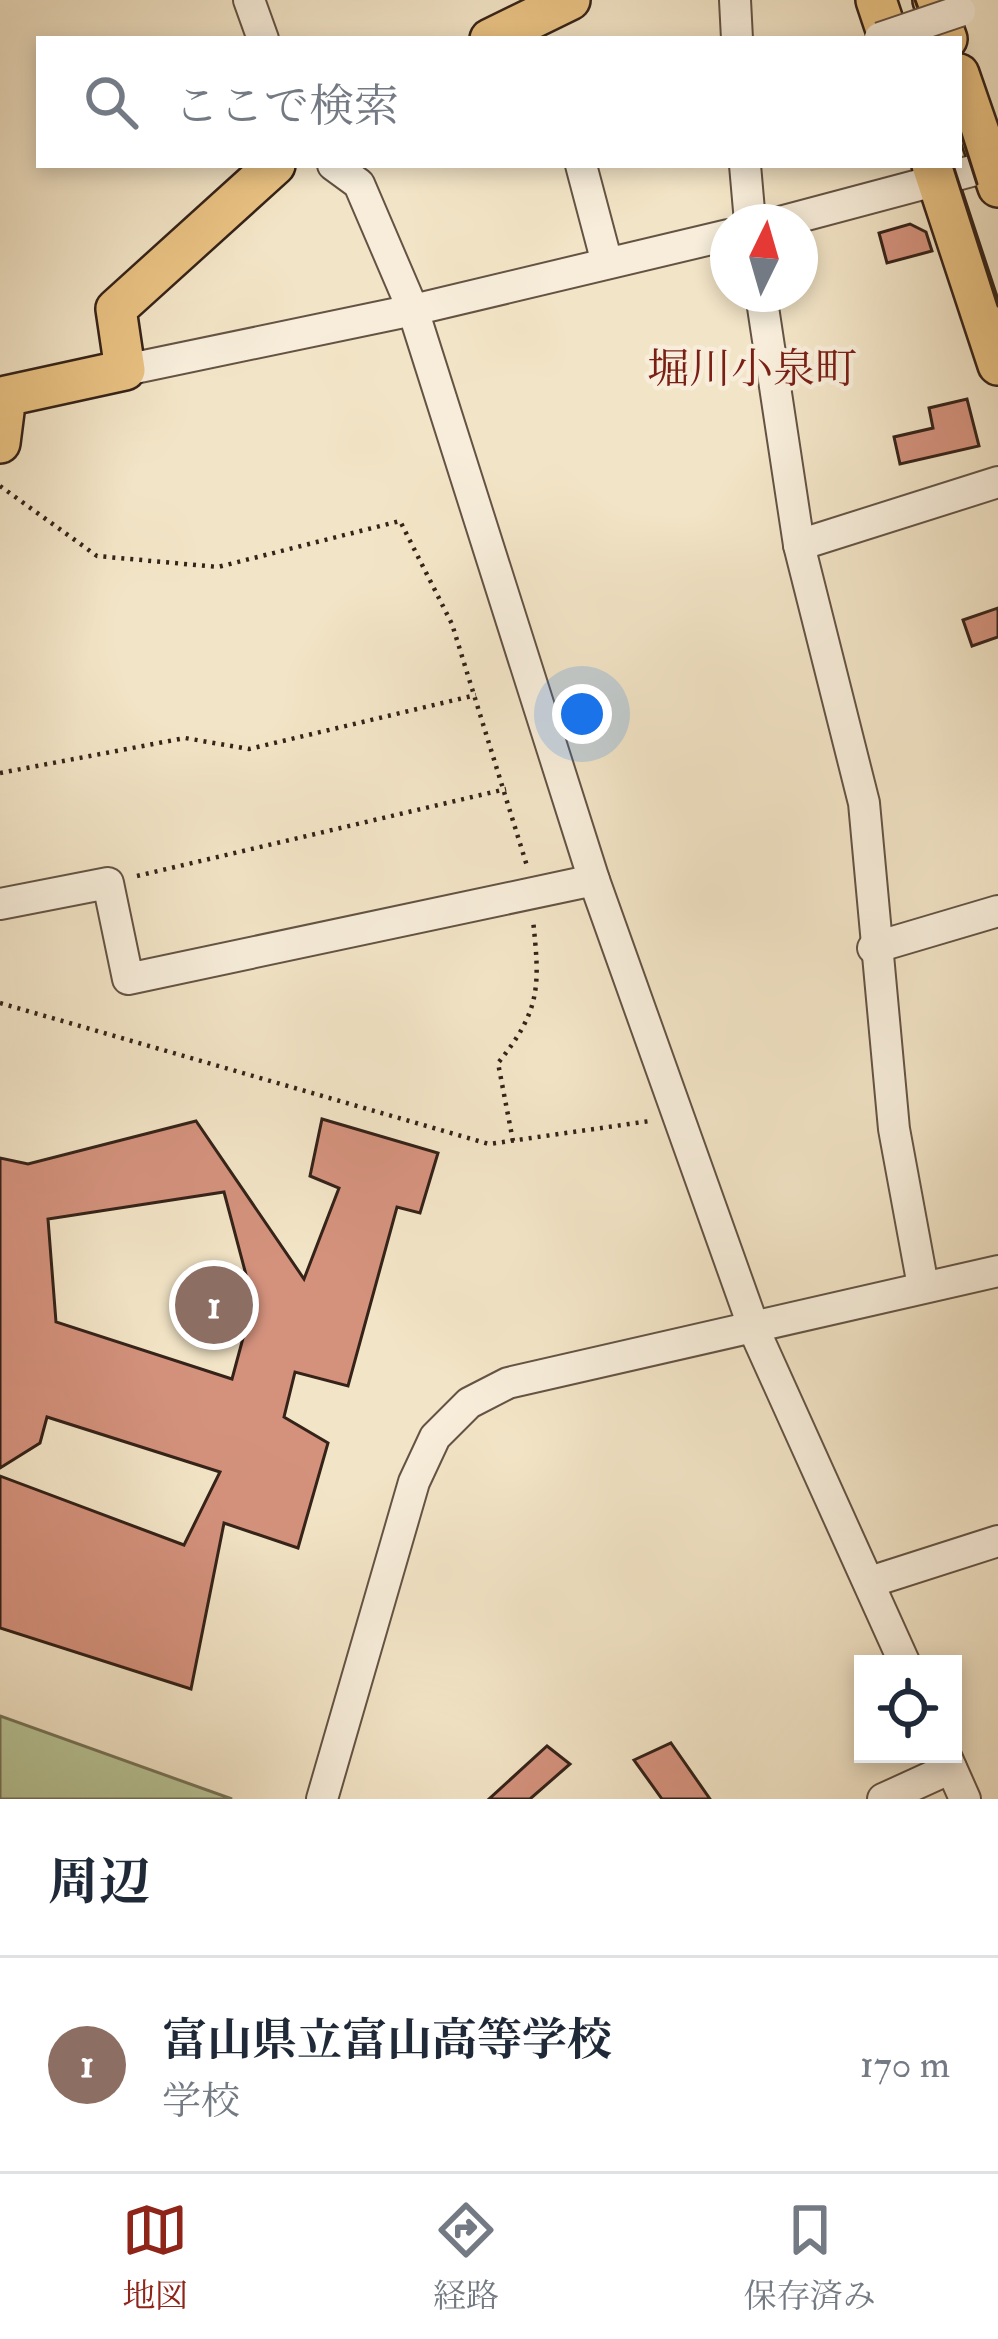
<!DOCTYPE html>
<html lang="ja">
<head>
<meta charset="utf-8">
<style>
  body { margin:0; font-family:"IM FELL Double Pica","Noto Serif JP",serif; background:#f2f2f3; color:#1f2937 }
  .controls { position:absolute; right:36px; bottom:36px; display:grid; overflow:hidden; border-radius:0px; box-shadow:0 6px 18px #0003 }
  .controls button { width:108px; height:108px; display:grid; place-items:center; padding:0; border:0; border-bottom:3px solid #e0e1e3; background:#fff; color:#1f2937; font:60px sans-serif }
  .compass { position:absolute; left:710px; top:204px; width:108px; height:108px; border-radius:50%; background:#fff; box-shadow:0 6px 18px #0003; rotate:5deg }
  .you { position:absolute; left:582px; top:714px; width:42px; height:42px; margin:-30px; border:9px solid #fff; border-radius:50%; background:#1a73e8; box-shadow:0 0 0 18px #1a73e833 }
  .badge { display:grid; place-items:center; width:78px; height:78px; border-radius:50%; background:#8f2418; color:#fff; font-size:39px; font-weight:700 }
  .pin { position:absolute; translate:-50% -50%; border:6px solid #fff; box-shadow:0 3px 12px #0006 }
  .list { margin:0; padding:0; list-style:none }
  h2 { display:flex; justify-content:space-between; align-items:center; height:156px; margin:0; padding:0 48px; font-size:51px }
  h2 small { font-size:39px; font-weight:400; color:#747a83 }
  .list li { display:grid; grid-template-columns:78px 1fr auto; gap:36px; align-items:center; box-sizing:border-box; height:216px; padding:0 48px; border-top:3px solid #e0e1e3 }
  .list b { display:block; font-size:45px; white-space:nowrap }
  .list p { margin:0; font-size:39px; white-space:nowrap; color:#747a83 }
  .list em { font-size:39px; font-style:normal; color:#747a83 }
  .icon { flex:none; width:66px; height:66px; fill:none; stroke:currentColor; stroke-width:2; stroke-linecap:round; stroke-linejoin:round }
  .map { position:relative; flex:none; width:998px; height:1799px; overflow:hidden }
  .search { position:absolute; background:#fff; box-shadow:0 6px 18px #0003; left:36px; right:36px; top:36px; height:132px; display:flex; align-items:center; gap:30px; box-sizing:border-box; padding:0 42px; border-radius:0px; color:#747a83; font-size:45px }
  .sheet { height:372px; background:#fff }
  nav { display:flex; justify-content:space-around; align-items:center; box-sizing:border-box; height:168px; border-top:3px solid #e0e1e3; background:#fff; font-size:33px; color:#747a83 }
  nav a { display:grid; justify-items:center; gap:6px }
  nav .on { color:#8f2418 }
  .map>svg:first-child { display:block }
  .green { fill:#b8c597; stroke:#767458; stroke-width:3 }
  .building { fill:#d4927d; stroke:#352319; stroke-width:3; fill-rule:evenodd }
  .lines { fill:none; stroke-linecap:round; stroke-linejoin:round }
  .minor-casing { stroke:#645344; stroke-width:34 }
  .major-casing { stroke:#352319; stroke-width:44 }
  .path { stroke:#352319; stroke-width:4.5; stroke-dasharray:3 6; stroke-linecap:butt }
  .minor { stroke:#f7edda; stroke-width:30 }
  .major { stroke:#e9c283; stroke-width:39 }
  .tram { stroke:#352319; stroke-width:3 }
  .minor-bridge-casing { stroke:#645344; stroke-width:34; stroke-linecap:butt }
  .minor-bridge { stroke:#f7edda; stroke-width:30 }
  .labels { text-anchor:middle; stroke-width:9; stroke-linejoin:round; paint-order:stroke }
  .neighbourhood-label { font-size:42px; fill:#7a1f14; stroke:#f7edda }
</style>
</head>
<body>
<div class="map">
<svg width="998" height="1799" viewBox="0 0 998 1799">
  <rect width="100%" height="100%" fill="#f2e4c6"/>
  <filter id="stains"><feTurbulence type="fractalNoise" baseFrequency=".00167" numOctaves="4"/><feColorMatrix values="0 0 0 0 .2 0 0 0 0 .09 0 0 0 0 .02 0 0 0 .5 -.17"/></filter>
  <radialGradient id="worn" r=".72"><stop offset=".6" stop-color="#630" stop-opacity="0"/><stop offset="1" stop-color="#630" stop-opacity=".3"/></radialGradient>
  <path class="green" d="M 0,1716 L 232,1799 L 0,1799 Z"/>
  <g class="building">
    <path d="M 910,224 L 926,232 L 932,251 L 887,263 L 879,233 Z"/>
    <path d="M 967,399 L 979,446 L 900,464 L 894,437 L 933,428 L 929,408 Z"/>
    <path d="M 998,608 L 998,637 L 972,646 L 963,620 Z"/>
    <path d="M 322,1119 L 438,1153 L 420,1213 L 397,1207 L 348,1386 L 295,1372 L 284,1417 L 328,1443 L 298,1548 L 224,1523 L 191,1689 L 0,1628 L 0,1476 L 184,1545 L 220,1472 L 47,1417 L 40,1443 L 0,1468 L 0,1158 L 28,1164 L 196,1121 L 304,1279 L 339,1188 L 310,1176 ZM 224,1192 L 253,1301 L 232,1379 L 56,1322 L 48,1219 Z"/>
    <path d="M 671,1743 L 710,1799 L 662,1799 L 634,1760 Z"/>
    <path d="M 547,1746 L 570,1764 L 530,1799 L 489,1799 Z"/>
  </g>
  <g class="lines">
    <defs>
      <g id="minor">
        <path d="M 249,0 L 263,39"/>
        <path d="M 735,0 L 737,39"/>
        <path d="M 333,165 L 359,184 L 413,310 L 594,880 L 756,1334 L 905,1664"/>
        <path d="M 581,165 L 607,263"/>
        <path d="M 745,165 L 750,222"/>
        <path d="M 780,222 L 998,164"/>
        <path d="M 761,294 L 799,545 L 864,803 L 894,1129 L 923,1286"/>
        <path d="M 125,370 L 413,310 L 728,235"/>
        <path d="M 799,545 L 998,482"/>
        <path d="M 0,904 L 108,883 L 128,979 L 594,880"/>
        <path d="M 873,948 L 998,911"/>
        <path d="M 870,1582 L 998,1541"/>
        <path d="M 945,1754 L 965,1799"/>
        <path d="M 322,1799 L 414,1482 L 435,1437 L 469,1403 L 508,1383 L 998,1271"/>
        <path d="M 883,1799 L 951,1768"/>
      </g>
      <g id="major">
        <path d="M 876,0 L 889,39"/>
        <path d="M 933,0 L 947,39"/>
        <path d="M 490,39 L 570,0"/>
        <path d="M 959,74 L 998,187"/>
        <path d="M 932,165 L 998,365"/>
        <path d="M 0,443 L 6,396 L 125,370 L 116,309 L 275,165"/>
      </g>
    </defs>
    <use href="#minor" class="minor-casing"/>
    <use href="#major" class="major-casing"/>
    <g class="path">
      <path d="M 0,486 L 97,556 L 218,567 L 400,521 L 452,624 L 527,866"/>
      <path d="M 0,773 L 185,738 L 249,749 L 476,695"/>
      <path d="M 137,876 L 506,789"/>
      <path d="M 0,1003 L 489,1144 L 650,1121"/>
      <path d="M 513,1141 L 498,1063 C 541,1010 540,986 533,920"/>
    </g>
    <use href="#minor" class="minor"/>
    <use href="#major" class="major"/>
    <g class="tram">
      <path d="M 915,0 L 929,39"/>
      <path d="M 959,127 L 977,184"/>
      <path d="M 953,165 L 998,306"/>
    </g>
    <defs>
      <path id="minor-bridge" d="M 880,38 L 960,11"/>
    </defs>
    <use href="#minor-bridge" class="minor-bridge-casing"/>
    <use href="#minor-bridge" class="minor-bridge"/>
  </g>
  <g class="labels">
    <g class="neighbourhood-label">
      <text x="752" y="383">堀川小泉町</text>
    </g>
  </g>
  <rect width="100%" height="100%" filter="url(#stains)"/>
  <rect width="100%" height="100%" fill="url(#worn)"/>
</svg>
<div class="controls">
<button><svg class="icon" aria-label="locate" viewBox="0 0 24 24"><circle cx="12" cy="12" r="6"/><path d="M12 2v4M12 18v4M2 12h4M18 12h4"/></svg></button>
</div>
<svg class="compass" viewBox="-18 -18 36 36"><path d="M0-13l5 13h-10z" fill="#e53935"/><path d="M0 13l5-13h-10z" fill="#747a83"/></svg>
<div class="you"></div>
<div class="pin badge" style="left:214px;top:1305px;background:#8d6e63">1</div>
<div class="search"><svg class="icon" aria-label="search" viewBox="0 0 24 24"><circle cx="10" cy="10" r="6"/><path d="M15 15l6 6"/></svg>ここで検索</div>
</div>
<section class="sheet">
<h2>周辺<small></small></h2>
<ul class="list">
<li><span class="badge" style="background:#8d6e63">1</span><div><b>富山県立富山高等学校</b><p>学校</p></div><em>170 m</em></li>
</ul>
</section>
<nav>
<a class="on"><svg class="icon" aria-label="map" viewBox="0 0 24 24"><path d="M3 6l6-2 6 2 6-2v14l-6 2-6-2-6 2zM9 4v14M15 6v14"/></svg>地図</a>
<a><svg class="icon" aria-label="directions" viewBox="0 0 24 24"><path d="M12 3l9 9-9 9-9-9zM9 14v-3h6M13 9l2 2-2 2"/></svg>経路</a>
<a><svg class="icon" aria-label="saved" viewBox="0 0 24 24"><path d="M7 4h10v16l-5-4-5 4z"/></svg>保存済み</a>
</nav>
</body>
</html>
